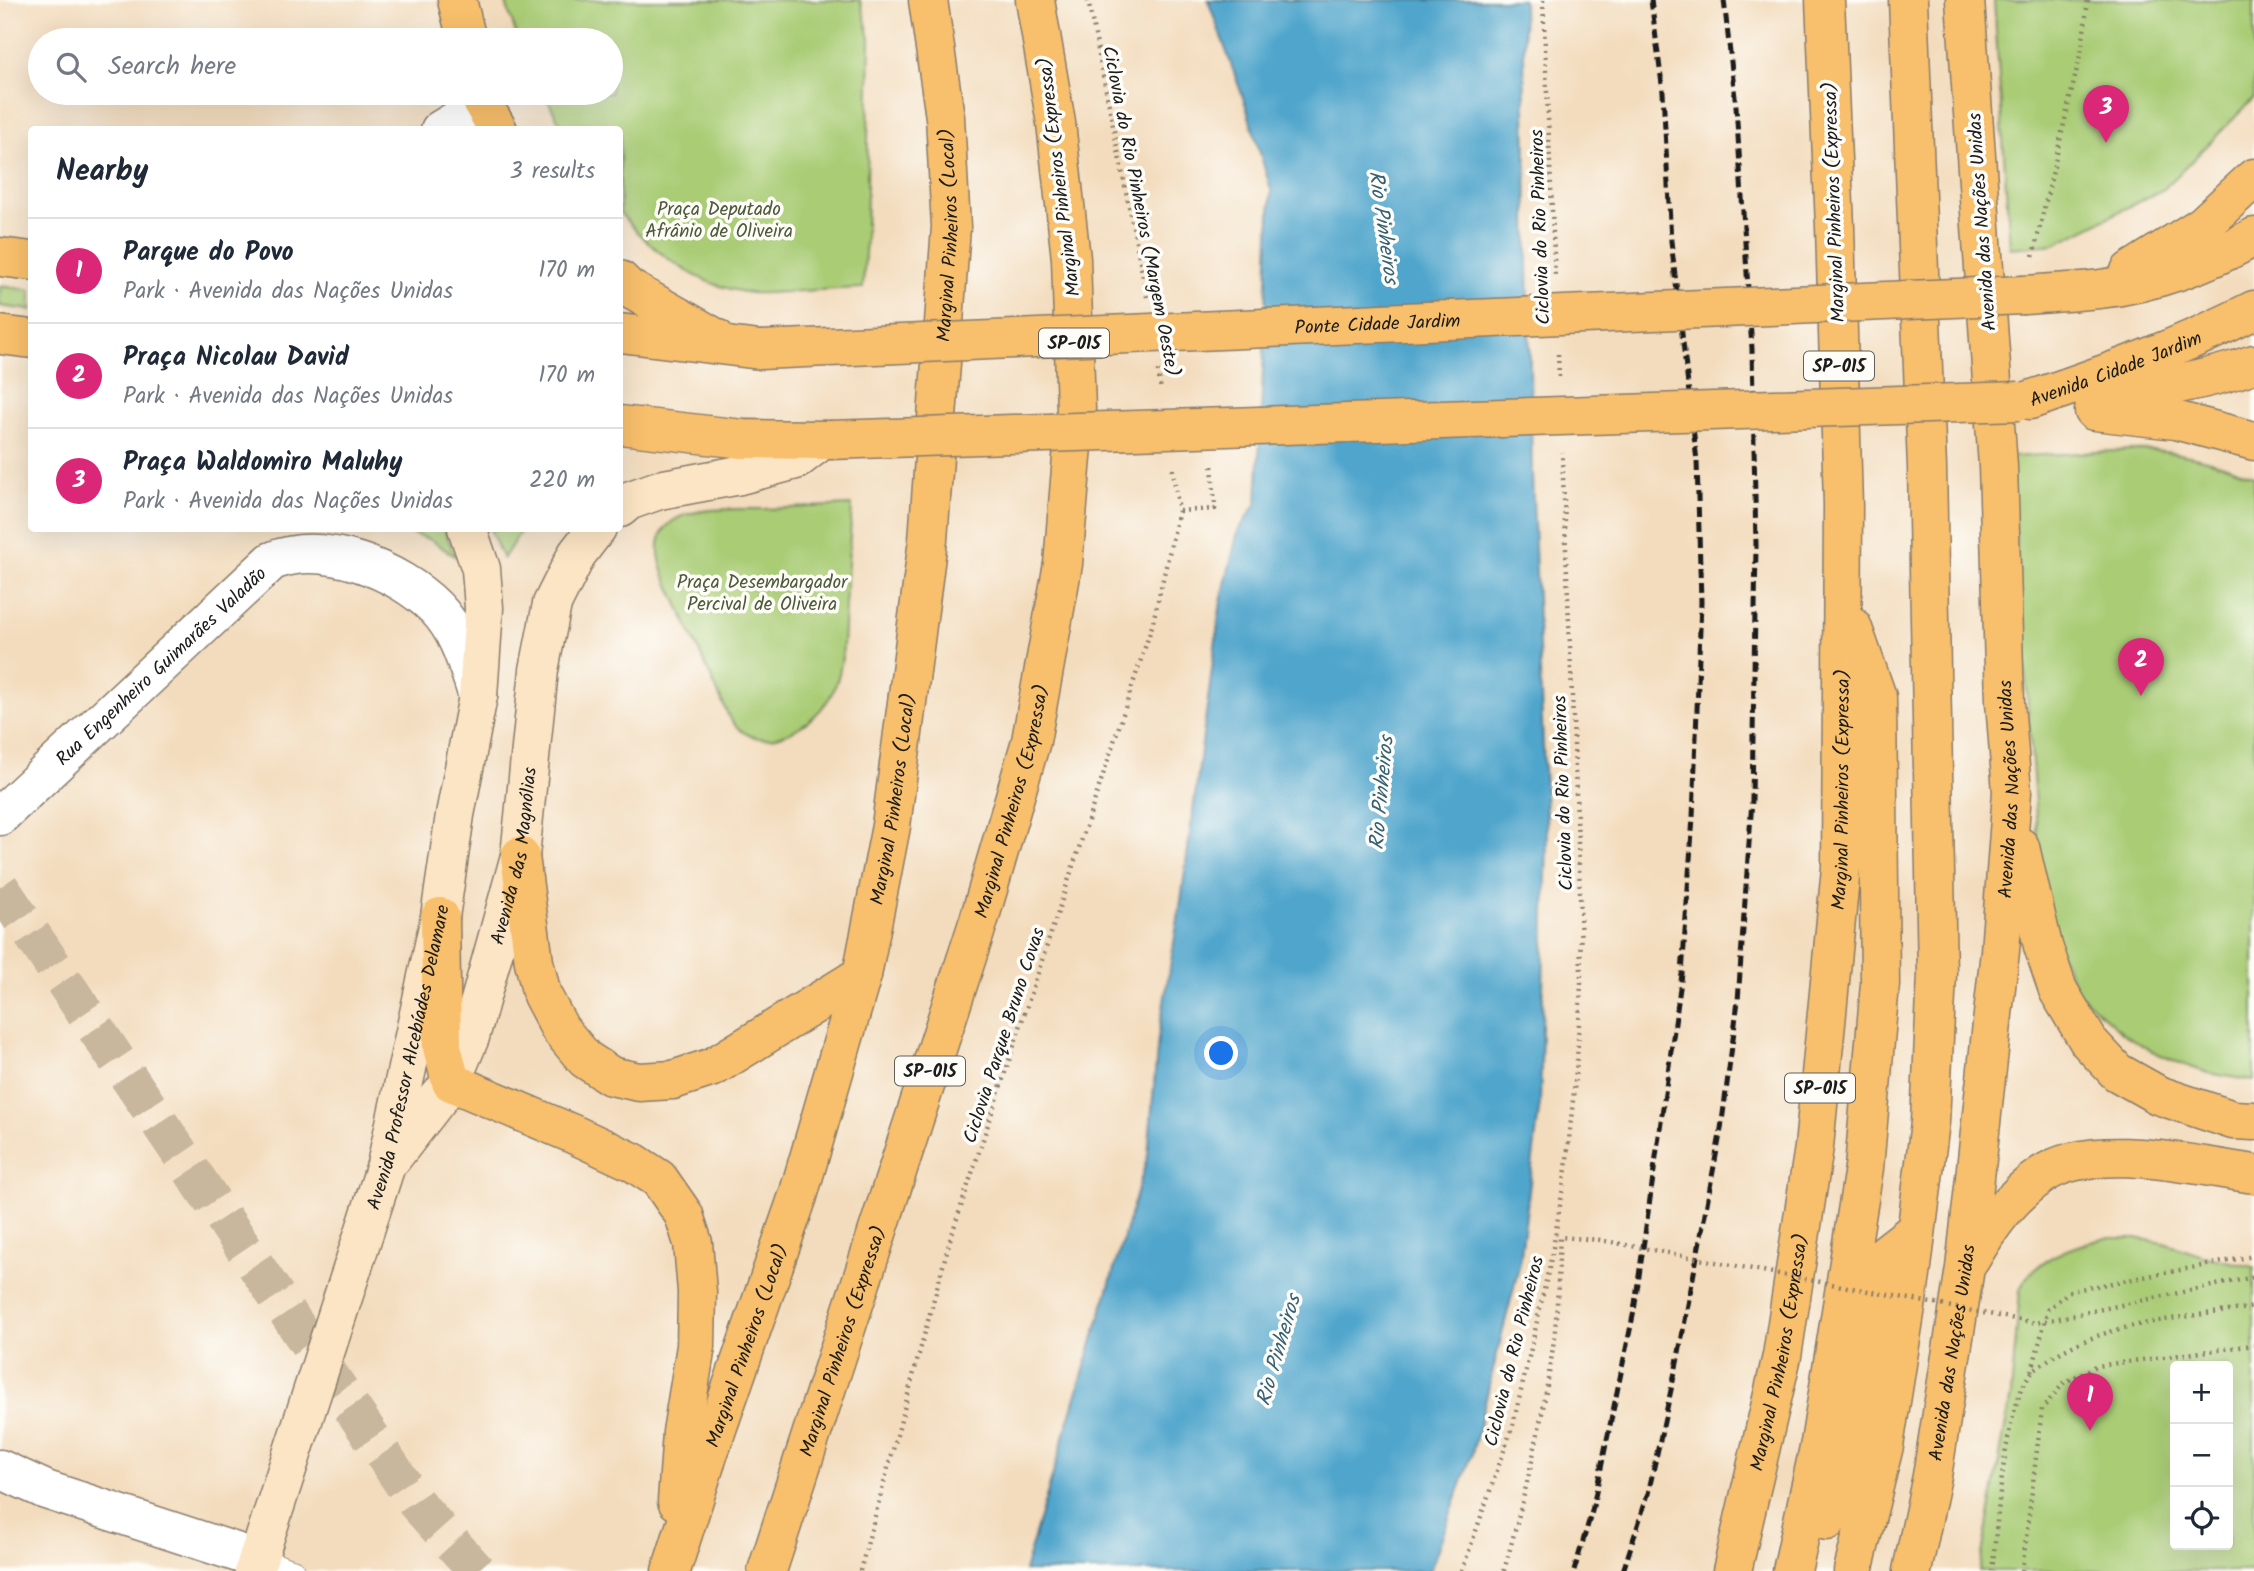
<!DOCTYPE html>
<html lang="en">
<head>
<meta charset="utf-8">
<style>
  body { margin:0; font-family:Kalam,sans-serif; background:#f6f6f7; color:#1f2937 }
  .controls { position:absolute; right:21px; bottom:21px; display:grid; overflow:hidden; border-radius:7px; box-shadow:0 7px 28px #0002 }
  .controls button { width:63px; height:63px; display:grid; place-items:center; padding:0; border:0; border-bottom:2px solid #e0e1e3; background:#fff; color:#1f2937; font:35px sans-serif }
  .you { position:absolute; left:1222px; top:1054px; width:24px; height:24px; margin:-18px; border:5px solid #fff; border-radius:50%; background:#1a73e8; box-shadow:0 0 0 10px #1a73e833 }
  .badge { display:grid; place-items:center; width:46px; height:46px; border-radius:50%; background:#db2777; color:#fff; font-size:23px; font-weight:700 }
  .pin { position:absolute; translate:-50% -58px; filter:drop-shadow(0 2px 4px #0008) }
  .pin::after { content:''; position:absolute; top:37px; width:24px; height:21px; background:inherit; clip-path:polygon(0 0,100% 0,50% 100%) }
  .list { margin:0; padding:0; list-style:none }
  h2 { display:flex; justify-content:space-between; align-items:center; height:91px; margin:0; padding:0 28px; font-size:30px }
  h2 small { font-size:23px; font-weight:400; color:#747a83 }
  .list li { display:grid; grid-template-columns:46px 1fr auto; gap:21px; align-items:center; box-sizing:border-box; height:105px; padding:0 28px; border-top:2px solid #e0e1e3 }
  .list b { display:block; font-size:26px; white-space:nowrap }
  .list p { margin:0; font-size:23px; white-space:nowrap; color:#747a83 }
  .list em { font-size:23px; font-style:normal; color:#747a83 }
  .icon { flex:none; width:38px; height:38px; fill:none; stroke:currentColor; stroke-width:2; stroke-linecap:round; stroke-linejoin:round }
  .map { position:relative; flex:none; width:2254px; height:1571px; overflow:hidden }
  .search { position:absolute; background:#fff; box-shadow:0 7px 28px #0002; left:28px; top:28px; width:595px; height:77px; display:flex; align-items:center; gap:18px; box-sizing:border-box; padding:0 24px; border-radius:38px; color:#747a83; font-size:26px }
  .panel { position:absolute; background:#fff; box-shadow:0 7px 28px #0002; left:28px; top:126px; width:595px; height:406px; border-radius:7px }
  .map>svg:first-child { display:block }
  .green { fill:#a9cc75; stroke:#627448; stroke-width:2; fill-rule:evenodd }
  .water { fill:#50a5cc; stroke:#366074; stroke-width:2 }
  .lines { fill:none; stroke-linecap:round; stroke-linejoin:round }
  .highway-tunnel { stroke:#c8b69d; stroke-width:38; stroke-dasharray:38 19; stroke-linecap:butt }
  .lane-casing { stroke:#887c6c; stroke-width:25 }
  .street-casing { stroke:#887c6c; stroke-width:41 }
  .secondary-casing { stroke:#887c6c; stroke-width:41 }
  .highway-casing { stroke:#887c6c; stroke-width:41 }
  .path { stroke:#887c6c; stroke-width:4.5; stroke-dasharray:2 5; stroke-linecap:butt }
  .lane { stroke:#fff; stroke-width:23 }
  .street { stroke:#fff; stroke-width:38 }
  .secondary { stroke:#fce5c4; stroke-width:38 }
  .highway { stroke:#f8bf6c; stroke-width:38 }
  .rail { stroke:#1c1c1c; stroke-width:5; stroke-dasharray:10 5; stroke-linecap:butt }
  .highway-bridge-casing { stroke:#887c6c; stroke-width:41; stroke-linecap:butt }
  .path-bridge { stroke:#887c6c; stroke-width:4.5; stroke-dasharray:2 5; stroke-linecap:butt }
  .highway-bridge { stroke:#f8bf6c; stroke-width:38 }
  .labels { text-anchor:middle; stroke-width:7; stroke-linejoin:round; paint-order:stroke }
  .shield { fill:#fdfcf7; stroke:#605f5e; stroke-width:2 }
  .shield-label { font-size:18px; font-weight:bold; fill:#1c1c1c }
  .street-label { font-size:19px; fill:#1c1c1c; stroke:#fdfcf7 }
  .park-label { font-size:19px; fill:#4d5a3b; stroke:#fdfcf7 }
  .water-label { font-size:21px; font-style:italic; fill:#366074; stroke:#fdfcf7 }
</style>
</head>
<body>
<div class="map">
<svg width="2254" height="1571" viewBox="0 0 2254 1571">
  <rect width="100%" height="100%" fill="#fdfcf7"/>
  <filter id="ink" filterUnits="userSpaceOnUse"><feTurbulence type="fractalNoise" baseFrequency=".0143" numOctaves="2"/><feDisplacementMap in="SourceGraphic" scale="14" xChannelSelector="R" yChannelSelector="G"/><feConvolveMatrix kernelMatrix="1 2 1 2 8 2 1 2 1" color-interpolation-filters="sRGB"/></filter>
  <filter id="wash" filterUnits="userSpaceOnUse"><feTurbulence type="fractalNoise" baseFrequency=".00686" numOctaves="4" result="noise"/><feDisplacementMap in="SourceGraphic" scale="28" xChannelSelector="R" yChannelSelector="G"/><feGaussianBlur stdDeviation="1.57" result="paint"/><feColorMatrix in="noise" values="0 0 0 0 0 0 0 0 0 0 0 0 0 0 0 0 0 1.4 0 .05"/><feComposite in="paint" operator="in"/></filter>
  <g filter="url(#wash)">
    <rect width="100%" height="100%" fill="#f3dcbd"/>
    <g class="green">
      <path d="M 505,0 L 860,0 L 870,38 L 866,237 L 863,288 C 838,289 813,290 787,292 C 775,292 762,294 750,293 C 696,286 654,253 620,213 L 620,130 L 563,129 L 544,93 L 611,93 L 611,40 L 518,40 Z"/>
      <path d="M 1994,0 L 2254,0 L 2254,98 L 2164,189 L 2055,244 L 2010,248 Z"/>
      <path d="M 0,286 L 31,290 L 31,310 L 0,306 Z"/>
      <path d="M 2131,450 C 2175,450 2213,459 2254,476 L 2254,1081 L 2208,1073 L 2179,1063 L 2150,1050 L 2124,1034 L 2078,993 L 2043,915 L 2010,457 Z"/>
      <path d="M 852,505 C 850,539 847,573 845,607 C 843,636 845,671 830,697 C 818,716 801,729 780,736 C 759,743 740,735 729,717 L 664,574 C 638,503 715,509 759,509 C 790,509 821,506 852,505 Z"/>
      <path d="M 399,529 L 444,529 L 456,557 L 431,540 Z"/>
      <path d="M 490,529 L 522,529 L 503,559 Z"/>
      <path d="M 2107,1238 L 2136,1238 L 2164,1243 L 2203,1256 L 2254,1267 L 2254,1571 L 1979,1571 L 2011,1395 L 2020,1290 C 2031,1259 2078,1244 2107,1238 ZM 2228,1366 L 2228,1545 L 2175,1545 L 2175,1366 Z"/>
    </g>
    <path class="water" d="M 1208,0 L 1523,0 L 1532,473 L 1547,841 L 1540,1103 L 1520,1263 L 1472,1454 L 1430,1571 L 1024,1571 L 1148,1155 L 1158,1038 L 1181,901 L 1221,601 L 1238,531 L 1257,503 L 1271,190 L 1246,106 Z"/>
  </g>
  <g filter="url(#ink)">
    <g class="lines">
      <path class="highway-tunnel" d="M 0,887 L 416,1503 L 477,1571"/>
      <defs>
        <path id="lane" d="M 257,1559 L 293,1571"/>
        <g id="street">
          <path d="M 440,130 L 483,104"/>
          <path id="s1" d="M 0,816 L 272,561 C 324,540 398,570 436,608 C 459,631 468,667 478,696"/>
          <path d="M 0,1469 L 46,1490 L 257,1559"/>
        </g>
        <g id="secondary">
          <path d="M 620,508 L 628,501 L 659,490 L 740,475 L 796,460 L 822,440"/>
          <path id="s2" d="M 392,1158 L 451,1082 L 470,1037 L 520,856 L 539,670 L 552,604 L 577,554 L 597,528"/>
          <path id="s3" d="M 254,1571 L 386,1165 L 440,917 L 455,815 L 478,696 L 484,608 L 481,569 L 467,528"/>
        </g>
        <g id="highway">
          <path d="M 457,0 L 467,40"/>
          <path d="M 480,93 L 483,104 L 498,130"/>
          <path d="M 0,257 L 32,261"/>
          <path d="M 2130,271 L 2203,225 L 2254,178"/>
          <path d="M 620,280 L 628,288 L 716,338"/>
          <path d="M 2024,295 C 2049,293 2075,292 2100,289 C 2153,283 2208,263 2254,237"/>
          <path d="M 620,333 L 760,350"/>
          <path d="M 0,335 L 32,339"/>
          <path d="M 2092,396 C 2147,391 2202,382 2254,364"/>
          <path id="s4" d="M 2030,400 C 2107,374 2182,347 2254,310"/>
          <path d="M 2094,411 L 2175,420 L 2254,441"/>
          <path d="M 620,425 L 743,439 L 830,440"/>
          <path d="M 2020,847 L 2043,946 L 2058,990 L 2089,1042 L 2117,1072 L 2158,1095 L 2233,1120 L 2254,1121"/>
          <path d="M 520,856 L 534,962 L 542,995 L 560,1029 L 585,1059 L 611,1076 L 639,1082 L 673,1080 L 713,1067 L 862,975"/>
          <path d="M 440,917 L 442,1047 L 451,1082 L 573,1134 L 633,1162 L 659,1179 L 684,1215 L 693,1243 L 697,1292 L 696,1346 L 682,1432 L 677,1501"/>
          <path d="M 1970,1260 C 1989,1227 2010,1197 2042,1175 C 2092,1140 2197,1166 2254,1174"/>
          <path d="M 1827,1521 L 1847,1448 L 1885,1254 L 1916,1230"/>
          <path id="s5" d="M 671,1571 L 710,1449 L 798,1196 L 862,975 L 891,826 L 928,540 L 951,227 L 945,117 L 928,0"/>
          <path id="s6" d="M 767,1571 L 979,920 L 1031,741 L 1063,564 L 1076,410 L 1071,259 L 1056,123 L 1035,0"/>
          <path id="s7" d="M 1732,1571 L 1782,1356 L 1814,1147 L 1841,868 L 1843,505 L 1835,227 L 1825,0"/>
          <path d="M 1792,1571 L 1820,1443 L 1864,1168 L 1880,984 L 1877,697 L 1852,626"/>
          <path d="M 1853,1571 L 1884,1446 L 1911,1275 L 1930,1122 L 1937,974 L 1927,467 L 1908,0"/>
          <path id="s8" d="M 1912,1571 L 1932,1476 L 1965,1268 L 2000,951 L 2012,792 L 2005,702 L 1998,466 L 1965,0"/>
        </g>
      </defs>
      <use href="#lane" class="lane-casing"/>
      <use href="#street" class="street-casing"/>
      <use href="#secondary" class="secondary-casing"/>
      <use href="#highway" class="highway-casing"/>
      <g class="path">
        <path d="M 1088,0 L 1147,297"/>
        <path d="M 1543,0 L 1555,279"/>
        <path d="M 2033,256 L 2082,47 L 2088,0"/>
        <path d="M 1558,354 L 1559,377"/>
        <path d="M 1158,371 L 1161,390"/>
        <path d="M 1179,511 L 1215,509 L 1212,465"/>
        <path d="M 2032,1371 L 2048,1309 L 2070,1291 L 2254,1256"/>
        <path d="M 860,1571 L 950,1240 L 1152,626 L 1179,511 L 1172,465"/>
        <path d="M 1462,1571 L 1513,1425 L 1532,1344 L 1552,1254 L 1566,1169 L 1577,1061 L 1581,983 L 1580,891 L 1562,452"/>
        <path d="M 1992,1571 C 1998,1523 2003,1409 2031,1373 C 2035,1368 2043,1364 2048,1360 C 2105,1321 2187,1318 2254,1307"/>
        <path d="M 2022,1571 L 2042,1409 L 2064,1383 L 2096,1366 L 2254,1345"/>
      </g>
      <use href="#lane" class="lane"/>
      <use href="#street" class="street"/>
      <use href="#secondary" class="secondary"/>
      <use href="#highway" class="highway"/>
      <g class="rail">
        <path d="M 1574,1571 L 1592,1511 L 1634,1311 L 1682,974 L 1693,817 L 1701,602 L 1697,461 L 1671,241 L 1663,92 L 1651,0"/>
        <path d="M 1623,1571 L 1648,1494 L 1677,1363 L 1721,1129 L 1738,1001 L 1752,800 L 1756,545 L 1752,349 L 1736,106 L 1724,0"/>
      </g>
      <defs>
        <g id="highway-bridge">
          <path id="s9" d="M 760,350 L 2024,295"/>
          <path d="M 830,440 L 2019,401"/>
        </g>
      </defs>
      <use href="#highway-bridge" class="highway-bridge-casing"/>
      <path class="path-bridge" d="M 1504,1571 C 1525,1495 1544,1417 1554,1339 C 1558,1306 1558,1271 1560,1237 L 1600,1240 L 2036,1323 L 2254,1277"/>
      <use href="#highway-bridge" class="highway-bridge"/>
    </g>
  </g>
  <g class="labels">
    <g class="shield">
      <rect x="1039" y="328.5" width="70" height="29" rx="5"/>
      <rect x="1804" y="351.5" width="70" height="29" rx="5"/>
      <rect x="895" y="1056.5" width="70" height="29" rx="5"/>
      <rect x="1785" y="1073.5" width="70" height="29" rx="5"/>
    </g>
    <g class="shield-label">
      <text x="1074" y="349">SP-015</text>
      <text x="1839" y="372">SP-015</text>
      <text x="930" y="1077">SP-015</text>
      <text x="1820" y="1094">SP-015</text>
    </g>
    <g class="street-label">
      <text transform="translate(1058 177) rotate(-97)" y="7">Marginal Pinheiros (Expressa)</text>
      <text transform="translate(1833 202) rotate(-92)" y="7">Marginal Pinheiros (Expressa)</text>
      <text transform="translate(1142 211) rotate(79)" y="7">Ciclovia do Rio Pinheiros (Margem Oeste)</text>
      <text transform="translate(1981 222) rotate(-94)" y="7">Avenida das Nações Unidas</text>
      <text transform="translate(1539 227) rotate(-92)" y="7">Ciclovia do Rio Pinheiros</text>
      <text dy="7" stroke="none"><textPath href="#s5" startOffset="1372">Marginal Pinheiros (Local)</textPath></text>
      <text dy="7" stroke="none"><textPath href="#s9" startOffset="618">Ponte Cidade Jardim</textPath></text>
      <text dy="7" stroke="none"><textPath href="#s4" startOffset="91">Avenida Cidade Jardim</textPath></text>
      <text dy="7" stroke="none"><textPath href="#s1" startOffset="220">Rua Engenheiro Guimarães Valadão</textPath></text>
      <text dy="7" stroke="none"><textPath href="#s8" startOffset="789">Avenida das Nações Unidas</textPath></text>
      <text dy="7" stroke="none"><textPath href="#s7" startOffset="791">Marginal Pinheiros (Expressa)</textPath></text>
      <text transform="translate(1562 793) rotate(-92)" y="7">Ciclovia do Rio Pinheiros</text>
      <text dy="7" stroke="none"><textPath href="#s5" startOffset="805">Marginal Pinheiros (Local)</textPath></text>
      <text dy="7" stroke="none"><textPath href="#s6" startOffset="808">Marginal Pinheiros (Expressa)</textPath></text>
      <text dy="7" stroke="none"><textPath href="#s2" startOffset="332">Avenida das Magnólias</textPath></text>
      <text transform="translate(1003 1035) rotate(-72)" y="7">Ciclovia Parque Bruno Covas</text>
      <text dy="7" stroke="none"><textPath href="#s3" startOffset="537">Avenida Professor Alcebíades Delamare</textPath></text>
      <text dy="7" stroke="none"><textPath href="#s6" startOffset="242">Marginal Pinheiros (Expressa)</textPath></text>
      <text dy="7" stroke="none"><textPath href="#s5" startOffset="238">Marginal Pinheiros (Local)</textPath></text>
      <text transform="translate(1513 1351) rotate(-76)" y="7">Ciclovia do Rio Pinheiros</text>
      <text dy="7" stroke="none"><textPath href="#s7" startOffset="224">Marginal Pinheiros (Expressa)</textPath></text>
      <text dy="7" stroke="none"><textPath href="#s8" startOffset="222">Avenida das Nações Unidas</textPath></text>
    </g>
    <g class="park-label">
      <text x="719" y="215">Praça Deputado<tspan x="719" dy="22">Afrânio de Oliveira</tspan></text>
      <text x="762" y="588">Praça Desembargador<tspan x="762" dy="22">Percival de Oliveira</tspan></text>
    </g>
    <g class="water-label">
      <text transform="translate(1384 227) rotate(82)" y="7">Rio Pinheiros</text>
      <text transform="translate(1381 793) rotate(-85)" y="7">Rio Pinheiros</text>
      <text transform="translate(1278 1350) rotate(-74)" y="7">Rio Pinheiros</text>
    </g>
  </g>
</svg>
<div class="controls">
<button>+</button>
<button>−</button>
<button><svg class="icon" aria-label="locate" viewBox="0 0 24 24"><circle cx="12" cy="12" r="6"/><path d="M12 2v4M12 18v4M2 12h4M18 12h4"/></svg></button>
</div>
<div class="you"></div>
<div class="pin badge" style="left:2090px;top:1431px">1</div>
<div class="pin badge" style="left:2141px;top:696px">2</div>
<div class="pin badge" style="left:2106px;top:143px">3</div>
<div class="search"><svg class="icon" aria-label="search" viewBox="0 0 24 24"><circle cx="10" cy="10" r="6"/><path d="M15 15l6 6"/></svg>Search here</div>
<section class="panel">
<h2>Nearby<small>3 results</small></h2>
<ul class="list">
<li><span class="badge">1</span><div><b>Parque do Povo</b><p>Park · Avenida das Nações Unidas</p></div><em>170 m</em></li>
<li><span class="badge">2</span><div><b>Praça Nicolau David</b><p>Park · Avenida das Nações Unidas</p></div><em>170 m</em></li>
<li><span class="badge">3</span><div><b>Praça Waldomiro Maluhy</b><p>Park · Avenida das Nações Unidas</p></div><em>220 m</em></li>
</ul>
</section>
</div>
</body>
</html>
